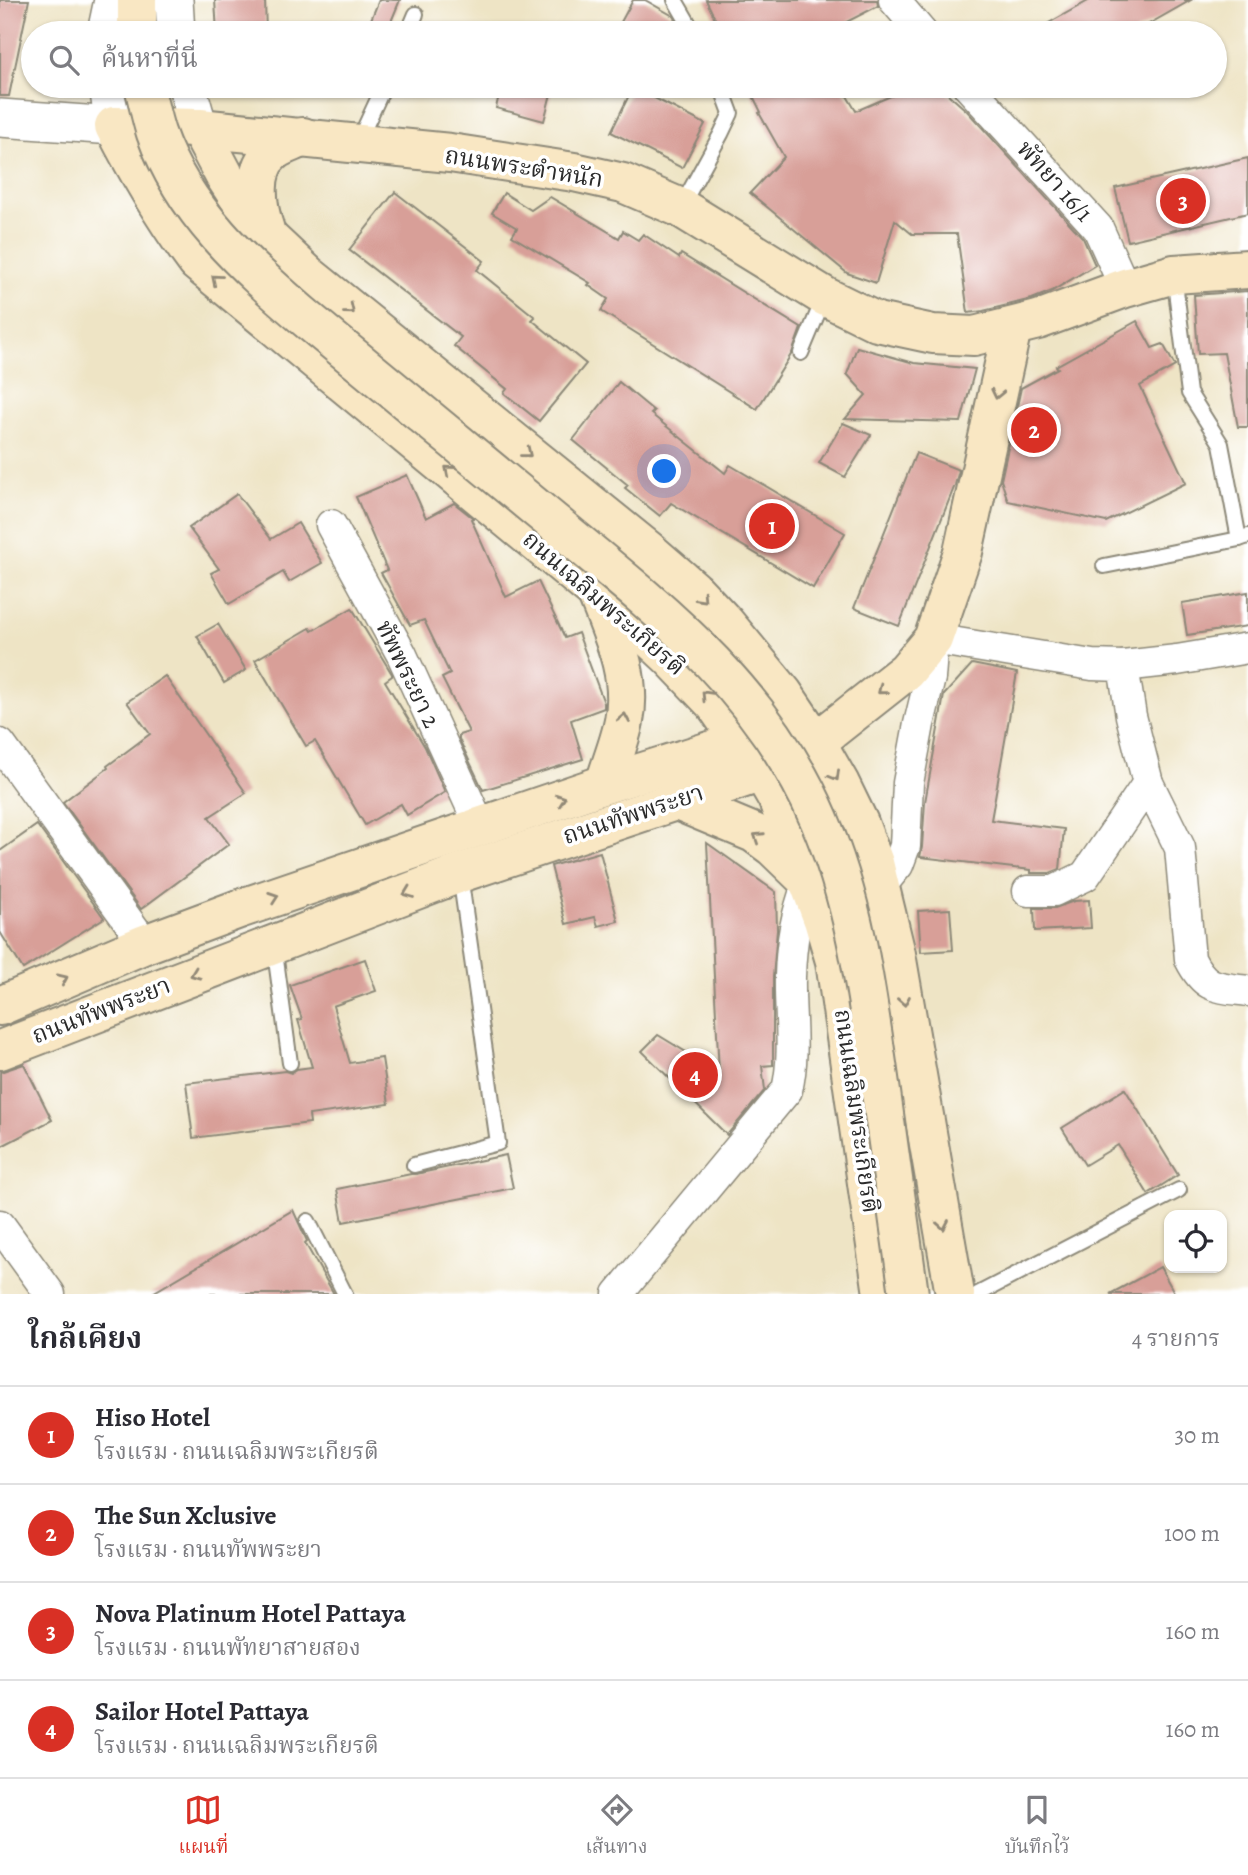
<!DOCTYPE html>
<html lang="th">
<head>
<meta charset="utf-8">
<style>
  body { margin:0; font-family:Alegreya,"Noto Serif Thai",serif; background:#f2f2f3; color:#2b2b33 }
  .controls { position:absolute; right:21px; bottom:21px; display:grid; overflow:hidden; border-radius:14px; box-shadow:0 2px 5px #0004 }
  .controls button { width:63px; height:63px; display:grid; place-items:center; padding:0; border:0; border-bottom:2px solid #e1e1e2; background:#fff; color:#2b2b33; font:35px sans-serif }
  .you { position:absolute; left:665px; top:472px; width:24px; height:24px; margin:-18px; border:5px solid #fff; border-radius:50%; background:#1a73e8; box-shadow:0 0 0 10px #1a73e833 }
  .badge { display:grid; place-items:center; width:46px; height:46px; border-radius:50%; background:#d93025; color:#fff; font-size:23px; font-weight:700 }
  .pin { position:absolute; translate:-50% -50%; border:4px solid #fff; box-shadow:0 2px 7px #0006 }
  .list { margin:0; padding:0; list-style:none }
  h2 { display:flex; justify-content:space-between; align-items:center; height:91px; margin:0; padding:0 28px; font-size:30px }
  h2 small { font-size:23px; font-weight:400; color:#7c7c81 }
  .list li { display:grid; grid-template-columns:46px 1fr auto; gap:21px; align-items:center; box-sizing:border-box; height:98px; padding:0 28px; border-top:2px solid #e1e1e2 }
  .list b { display:block; font-size:26px; white-space:nowrap }
  .list p { margin:0; font-size:23px; white-space:nowrap; color:#7c7c81 }
  .list em { font-size:23px; font-style:normal; color:#7c7c81 }
  .icon { flex:none; width:38px; height:38px; fill:none; stroke:currentColor; stroke-width:2; stroke-linecap:round; stroke-linejoin:round }
  .map { position:relative; flex:none; width:1248px; height:1294px; overflow:hidden }
  .search { position:absolute; background:#fff; box-shadow:0 2px 5px #0004; left:21px; right:21px; top:21px; height:77px; display:flex; align-items:center; gap:18px; box-sizing:border-box; padding:0 24px; border-radius:38px; color:#7c7c81; font-size:26px }
  .sheet { height:483px; background:#fff }
  nav { display:flex; justify-content:space-around; align-items:center; box-sizing:border-box; height:98px; border-top:2px solid #e1e1e2; background:#fff; font-size:19px; color:#7c7c81 }
  nav a { display:grid; justify-items:center; gap:4px }
  nav .on { color:#d93025 }
  .map>svg:first-child { display:block }
  .building { fill:#d89f98 }
  .lines { fill:none; stroke-linecap:round; stroke-linejoin:round }
  .service-casing { stroke:#8c8878; stroke-width:18 }
  .minor-casing { stroke:#8c8878; stroke-width:33 }
  .tertiary-casing { stroke:#8c8878; stroke-width:40 }
  .secondary-casing { stroke:#8c8878; stroke-width:42 }
  .service { stroke:#fff; stroke-width:14 }
  .minor { stroke:#fff; stroke-width:30 }
  .tertiary { stroke:#fff; stroke-width:37 }
  .secondary { stroke:#f9e7c3; stroke-width:38 }
  .secondary-bridge-casing { stroke:#8c8878; stroke-width:42; stroke-linecap:butt }
  .secondary-bridge { stroke:#f9e7c3; stroke-width:38 }
  .oneway { stroke:#928977 }
  .labels { text-anchor:middle; stroke-width:7; stroke-linejoin:round; paint-order:stroke }
  .street-label { font-size:24px; fill:#2b2b2b; stroke:#fff }
</style>
</head>
<body>
<div class="map">
<svg width="1248" height="1294" viewBox="0 0 1248 1294">
  <rect width="100%" height="100%" fill="#fff"/>
  <filter id="ink" filterUnits="userSpaceOnUse"><feTurbulence type="fractalNoise" baseFrequency=".0143" numOctaves="2"/><feDisplacementMap in="SourceGraphic" scale="14" xChannelSelector="R" yChannelSelector="G"/><feConvolveMatrix kernelMatrix="1 2 1 2 8 2 1 2 1" color-interpolation-filters="sRGB"/></filter>
  <filter id="wash" filterUnits="userSpaceOnUse"><feTurbulence type="fractalNoise" baseFrequency=".00686" numOctaves="4" result="noise"/><feDisplacementMap in="SourceGraphic" scale="28" xChannelSelector="R" yChannelSelector="G"/><feGaussianBlur stdDeviation="1.57" result="paint"/><feColorMatrix in="noise" values="0 0 0 0 0 0 0 0 0 0 0 0 0 0 0 0 0 1.4 0 .05"/><feComposite in="paint" operator="in"/></filter>
  <g filter="url(#wash)">
    <rect width="100%" height="100%" fill="#eee4c5"/>
    <g id="blocks">
      <g class="building">
        <path d="M 0,0 L 29,0 L 9,96 L 0,96 Z"/>
        <path d="M 215,0 L 265,0 L 266,33 L 217,33 Z"/>
        <path d="M 379,0 L 400,0 L 388,29 L 370,22 Z"/>
        <path d="M 633,0 L 645,0 L 673,16 L 683,33 L 615,33 Z"/>
        <path d="M 706,0 L 877,0 L 878,6 L 825,33 L 722,33 Z"/>
        <path d="M 1090,0 L 1191,0 L 1133,33 L 1031,33 Z"/>
        <path d="M 501,86 L 553,86 L 544,121 L 496,108 Z"/>
        <path d="M 748,86 L 841,86 L 856,111 L 914,86 L 939,86 L 967,111 L 1083,238 L 1095,265 L 1052,291 L 1032,299 L 983,311 L 968,313 L 957,234 L 912,234 L 895,220 L 876,283 L 847,273 L 750,193 L 784,157 L 759,113 L 761,112 Z"/>
        <path d="M 633,87 L 705,124 L 682,168 L 611,132 Z"/>
        <path d="M 1248,158 L 1248,213 L 1128,241 L 1115,188 Z"/>
        <path d="M 395,192 L 484,261 L 477,270 L 535,317 L 532,320 L 586,364 L 539,421 L 504,393 L 507,389 L 454,346 L 461,337 L 349,250 Z"/>
        <path d="M 504,193 L 531,210 L 550,197 L 619,238 L 623,231 L 638,240 L 643,234 L 679,258 L 681,254 L 801,328 L 792,353 L 757,409 L 601,311 L 608,299 L 588,285 L 590,283 L 512,236 L 517,228 L 492,213 Z"/>
        <path d="M 1248,291 L 1248,427 L 1238,427 L 1224,353 L 1198,354 L 1194,295 Z"/>
        <path d="M 1137,321 L 1152,348 L 1163,344 L 1175,366 L 1140,386 L 1186,483 L 1106,522 L 1008,501 L 1001,480 L 1021,388 L 1058,368 L 1056,366 Z"/>
        <path d="M 857,347 L 914,363 L 975,369 L 961,422 L 845,419 L 866,395 L 847,374 Z"/>
        <path d="M 619,382 L 654,411 L 651,414 L 725,473 L 730,465 L 845,533 L 813,588 L 671,503 L 660,516 L 625,488 L 628,485 L 573,440 Z"/>
        <path d="M 843,423 L 871,435 L 845,477 L 819,463 Z"/>
        <path d="M 916,453 L 959,470 L 955,485 L 899,626 L 854,608 Z"/>
        <path d="M 407,475 L 426,518 L 454,503 L 473,518 L 471,519 L 506,597 L 538,581 L 565,638 L 578,633 L 604,703 L 604,708 L 571,720 L 583,759 L 483,790 L 459,739 L 459,735 L 469,732 L 442,678 L 450,674 L 424,620 L 410,625 L 381,573 L 387,570 L 356,497 Z"/>
        <path d="M 237,494 L 271,539 L 298,523 L 322,563 L 289,582 L 283,572 L 229,604 L 211,573 L 219,569 L 189,528 Z"/>
        <path d="M 1248,592 L 1248,626 L 1187,635 L 1182,603 Z"/>
        <path d="M 352,608 L 392,674 L 392,676 L 385,681 L 425,747 L 445,792 L 407,815 L 401,804 L 365,825 L 315,741 L 306,746 L 255,660 L 310,628 L 312,631 Z"/>
        <path d="M 218,624 L 246,670 L 224,683 L 197,636 Z"/>
        <path d="M 972,664 L 1017,673 L 991,820 L 1064,829 L 1060,869 L 1050,873 L 1031,873 L 1031,870 L 920,857 L 922,847 L 925,802 L 944,695 Z"/>
        <path d="M 165,676 L 246,793 L 209,817 L 229,844 L 141,909 L 63,802 L 108,768 L 107,766 L 150,734 L 127,702 Z"/>
        <path d="M 37,825 L 104,918 L 23,969 L 0,932 L 0,851 Z"/>
        <path d="M 707,843 L 776,892 L 777,930 L 773,977 L 773,1065 L 762,1066 L 765,1090 L 727,1135 L 642,1051 L 658,1035 L 719,1072 Z"/>
        <path d="M 600,852 L 618,921 L 598,926 L 595,917 L 566,924 L 551,866 Z"/>
        <path d="M 1089,900 L 1091,928 L 1035,931 L 1034,908 L 1055,908 L 1074,901 Z"/>
        <path d="M 950,909 L 953,950 L 921,952 L 918,911 Z"/>
        <path d="M 365,959 L 376,991 L 333,1006 L 350,1063 L 382,1058 L 389,1104 L 309,1115 L 310,1123 L 193,1138 L 186,1083 L 285,1071 L 291,1073 L 297,1069 L 312,1067 L 298,1020 L 302,1019 L 290,985 Z"/>
        <path d="M 24,1064 L 52,1120 L 0,1147 L 0,1072 Z"/>
        <path d="M 1125,1089 L 1178,1175 L 1148,1194 L 1118,1145 L 1085,1165 L 1062,1128 Z"/>
        <path d="M 506,1155 L 513,1188 L 343,1222 L 337,1189 L 411,1174 L 416,1174 Z"/>
        <path d="M 293,1210 L 307,1241 L 305,1243 L 334,1294 L 151,1294 Z"/>
        <path d="M 1160,1267 L 1175,1294 L 1110,1294 Z"/>
      </g>
    </g>
  </g>
  <g filter="url(#ink)">
    <use href="#blocks" fill-opacity="0" stroke="#8c8878" stroke-width="2"/>
    <g class="lines">
      <defs>
        <g id="service">
          <path d="M 675,0 L 694,33"/>
          <path d="M 408,33 L 416,14"/>
          <path d="M 359,140 L 384,86"/>
          <path d="M 681,207 L 721,134 L 731,113 L 721,86"/>
          <path d="M 1174,275 L 1189,393 L 1221,444 L 1239,539 L 1248,536"/>
          <path d="M 801,353 L 824,298"/>
          <path d="M 1104,566 L 1239,539"/>
          <path d="M 274,945 L 290,1063"/>
          <path d="M 414,1165 L 498,1143 L 460,875"/>
          <path d="M 308,1221 L 345,1294"/>
          <path d="M 978,1294 L 1179,1190"/>
        </g>
        <g id="minor">
          <path d="M 894,0 L 922,33"/>
          <path d="M 968,86 L 1098,228 L 1125,288"/>
          <path d="M 331,525 L 402,655 L 480,826"/>
          <path d="M 1123,666 L 1177,660 L 1248,648"/>
          <path d="M 0,744 L 145,944"/>
          <path d="M 880,887 L 898,865 L 905,846 L 908,783 L 919,724 L 930,678 L 933,639 L 1092,665 L 1123,666 L 1131,716 L 1148,783 L 1180,848 L 1190,959 C 1205,989 1216,987 1248,991"/>
          <path d="M 1028,891 L 1054,891 L 1085,876 L 1148,783"/>
          <path d="M 0,1225 L 50,1294"/>
          <path d="M 618,1294 L 787,1090 C 796,1053 789,1014 790,977 C 791,940 796,916 808,882"/>
        </g>
        <g id="tertiary">
          <path d="M 174,0 L 176,33"/>
          <path d="M 106,33 L 113,0"/>
          <path d="M 187,86 L 199,128"/>
          <path d="M 0,118 L 114,126 L 108,86"/>
        </g>
        <g id="secondary">
          <path d="M 137,0 L 137,33"/>
          <path d="M 199,128 L 224,175 L 259,229 L 308,275 L 649,551 L 694,590 L 726,624 L 783,693 L 816,742 L 840,784 L 859,823 L 874,863 L 896,954 L 955,1294"/>
          <path d="M 265,230 C 257,207 251,169 273,152 C 281,145 294,142 303,137"/>
          <path d="M 597,594 C 613,635 633,676 624,721 C 620,742 611,763 605,784"/>
          <path d="M 675,800 L 754,833 L 773,847 L 802,875"/>
          <path d="M 0,1006 L 145,944 L 239,909 L 605,784 L 742,741 L 765,732"/>
          <path d="M 0,1050 L 460,873 L 762,772 L 816,742 L 906,671 L 933,639 L 963,552 L 1012,328"/>
          <path d="M 883,1294 L 835,961 L 823,920 L 777,798 L 762,772 L 715,704 L 671,658 L 610,601 L 596,592 L 197,262 C 165,219 138,173 114,126 L 199,128 L 450,153 L 574,172 L 623,183 L 681,208 L 824,296 L 877,322 L 933,334 L 974,336 L 1038,320 L 1125,288 L 1174,274 L 1248,269"/>
        </g>
      </defs>
      <use href="#service" class="service-casing"/>
      <use href="#minor" class="minor-casing"/>
      <use href="#tertiary" class="tertiary-casing"/>
      <use href="#secondary" class="secondary-casing"/>
      <use href="#service" class="service"/>
      <use href="#minor" class="minor"/>
      <use href="#tertiary" class="tertiary"/>
      <use href="#secondary" class="secondary"/>
      <defs>
        <path id="secondary-bridge" d="M 144,86 C 148,101 151,118 156,133 C 184,212 245,266 307,319 C 385,383 463,448 541,512 C 651,603 761,684 819,819 C 855,902 866,988 879,1078 C 889,1150 899,1222 909,1294"/>
      </defs>
      <use href="#secondary-bridge" class="secondary-bridge-casing"/>
      <use href="#secondary-bridge" class="secondary-bridge"/>
    </g>
    <defs><path id="oneway-chevron" d="M-2-3.5L2.5 0L-2 3.5" fill="none" stroke-width="1.6" stroke-linecap="round" stroke-linejoin="round" transform="scale(1.75)"/></defs>
    <g class="oneway">
      <use href="#oneway-chevron" transform="translate(216 279) rotate(-140)"/>
      <use href="#oneway-chevron" transform="translate(350 310) rotate(39)"/>
      <use href="#oneway-chevron" transform="translate(997 394) rotate(102)"/>
      <use href="#oneway-chevron" transform="translate(527 453) rotate(39)"/>
      <use href="#oneway-chevron" transform="translate(449 470) rotate(-140)"/>
      <use href="#oneway-chevron" transform="translate(702 598) rotate(47)"/>
      <use href="#oneway-chevron" transform="translate(882 690) rotate(141)"/>
      <use href="#oneway-chevron" transform="translate(706 695) rotate(-134)"/>
      <use href="#oneway-chevron" transform="translate(624 718) rotate(-80)"/>
      <use href="#oneway-chevron" transform="translate(835 776) rotate(60)"/>
      <use href="#oneway-chevron" transform="translate(561 799) rotate(-19)"/>
      <use href="#oneway-chevron" transform="translate(758 837) rotate(-147)"/>
      <use href="#oneway-chevron" transform="translate(408 893) rotate(159)"/>
      <use href="#oneway-chevron" transform="translate(274 897) rotate(-19)"/>
      <use href="#oneway-chevron" transform="translate(195 974) rotate(159)"/>
      <use href="#oneway-chevron" transform="translate(63 979) rotate(-24)"/>
      <use href="#oneway-chevron" transform="translate(904 1001) rotate(80)"/>
      <use href="#oneway-chevron" transform="translate(943 1225) rotate(80)"/>
    </g>
  </g>
  <g class="labels">
    <g class="street-label">
      <text transform="translate(524 167) rotate(9)" y="8">ถนนพระตำหนัก</text>
      <text transform="translate(1055 181) rotate(48)" y="8">พัทยา 16/1</text>
      <text transform="translate(604 603) rotate(41)" y="8">ถนนเฉลิมพระเกียรติ</text>
      <text transform="translate(408 674) rotate(64)" y="8">ทัพพระยา 2</text>
      <text transform="translate(633 814) rotate(-18)" y="8">ถนนทัพพระยา</text>
      <text transform="translate(101 1010) rotate(-21)" y="8">ถนนทัพพระยา</text>
      <text transform="translate(857 1111) rotate(82)" y="8">ถนนเฉลิมพระเกียรติ</text>
    </g>
  </g>
</svg>
<div class="controls">
<button><svg class="icon" aria-label="locate" viewBox="0 0 24 24"><circle cx="12" cy="12" r="6"/><path d="M12 2v4M12 18v4M2 12h4M18 12h4"/></svg></button>
</div>
<div class="you"></div>
<div class="pin badge" style="left:772px;top:526px">1</div>
<div class="pin badge" style="left:1034px;top:430px">2</div>
<div class="pin badge" style="left:1183px;top:201px">3</div>
<div class="pin badge" style="left:695px;top:1075px">4</div>
<div class="search"><svg class="icon" aria-label="search" viewBox="0 0 24 24"><circle cx="10" cy="10" r="6"/><path d="M15 15l6 6"/></svg>ค้นหาที่นี่</div>
</div>
<section class="sheet">
<h2>ใกล้เคียง<small>4 รายการ</small></h2>
<ul class="list">
<li><span class="badge">1</span><div><b>Hiso Hotel</b><p>โรงแรม · ถนนเฉลิมพระเกียรติ</p></div><em>30 m</em></li>
<li><span class="badge">2</span><div><b>The Sun Xclusive</b><p>โรงแรม · ถนนทัพพระยา</p></div><em>100 m</em></li>
<li><span class="badge">3</span><div><b>Nova Platinum Hotel Pattaya</b><p>โรงแรม · ถนนพัทยาสายสอง</p></div><em>160 m</em></li>
<li><span class="badge">4</span><div><b>Sailor Hotel Pattaya</b><p>โรงแรม · ถนนเฉลิมพระเกียรติ</p></div><em>160 m</em></li>
</ul>
</section>
<nav>
<a class="on"><svg class="icon" aria-label="map" viewBox="0 0 24 24"><path d="M3 6l6-2 6 2 6-2v14l-6 2-6-2-6 2zM9 4v14M15 6v14"/></svg>แผนที่</a>
<a><svg class="icon" aria-label="directions" viewBox="0 0 24 24"><path d="M12 3l9 9-9 9-9-9zM9 14v-3h6M13 9l2 2-2 2"/></svg>เส้นทาง</a>
<a><svg class="icon" aria-label="saved" viewBox="0 0 24 24"><path d="M7 4h10v16l-5-4-5 4z"/></svg>บันทึกไว้</a>
</nav>
</body>
</html>
